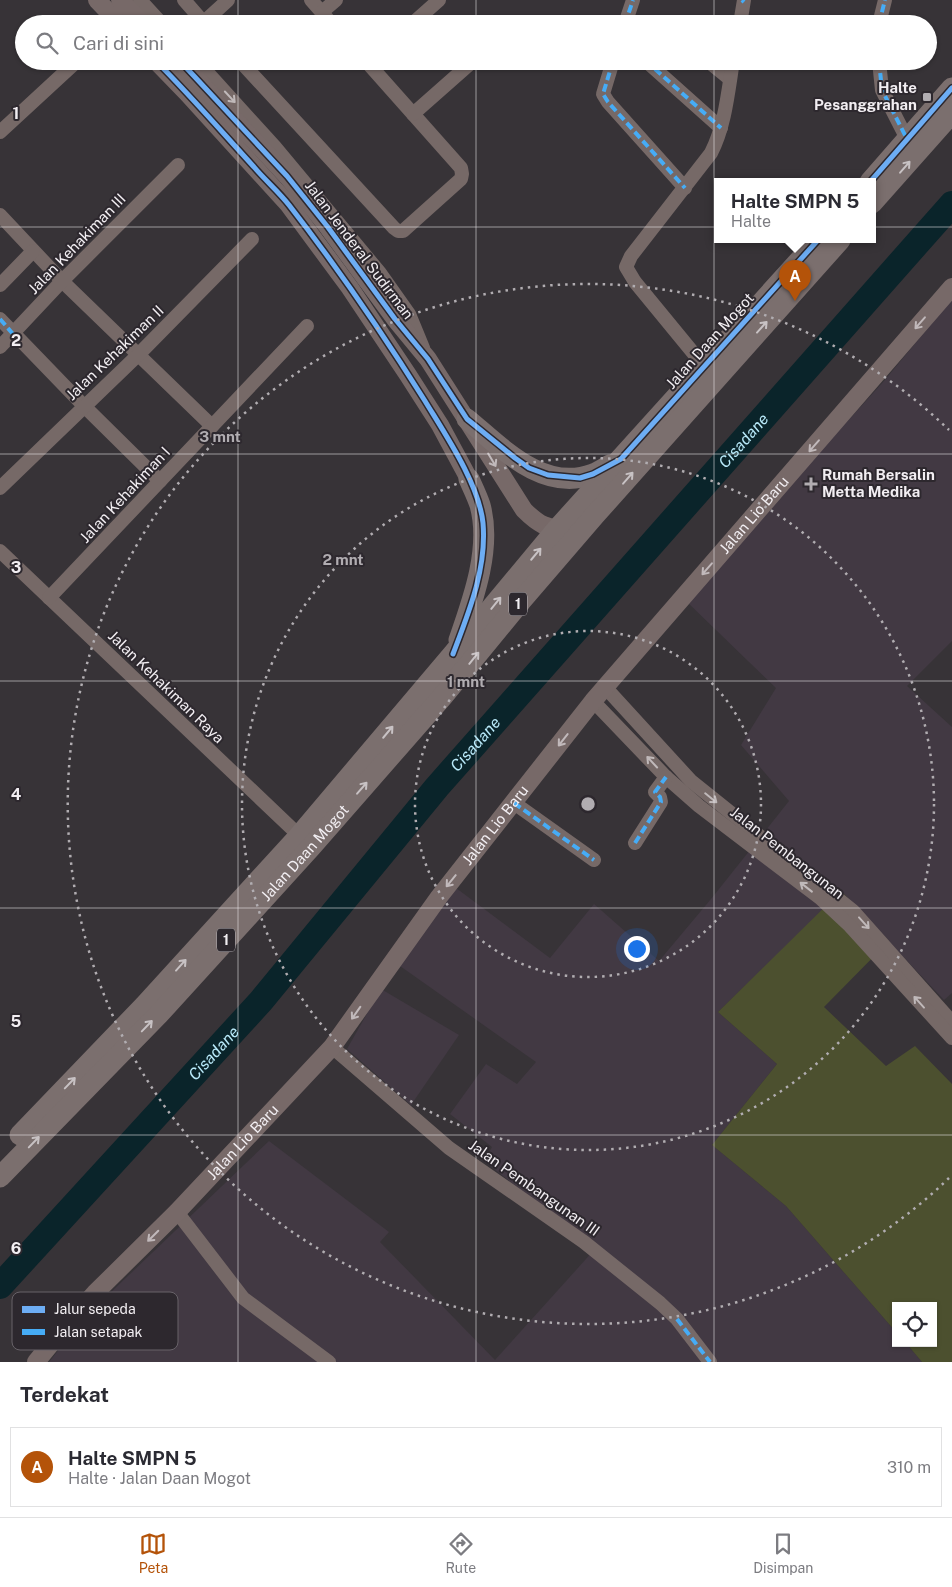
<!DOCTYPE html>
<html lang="id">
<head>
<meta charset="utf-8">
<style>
  body { margin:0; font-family:"Public Sans",sans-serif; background:#f2f2f3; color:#2b2b33 }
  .controls { position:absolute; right:15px; bottom:15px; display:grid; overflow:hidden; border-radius:0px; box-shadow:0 1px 4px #0004 }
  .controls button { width:45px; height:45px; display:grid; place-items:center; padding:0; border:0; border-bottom:1px solid #e1e1e2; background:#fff; color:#2b2b33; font:25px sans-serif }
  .you { position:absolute; left:636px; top:948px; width:18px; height:18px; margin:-12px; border:4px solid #fff; border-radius:50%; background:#1a73e8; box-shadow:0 0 0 8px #1a73e833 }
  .badge { display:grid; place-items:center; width:32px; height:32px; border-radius:50%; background:#b45309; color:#fff; font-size:16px; font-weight:700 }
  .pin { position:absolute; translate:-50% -41px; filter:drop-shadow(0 1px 2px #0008) }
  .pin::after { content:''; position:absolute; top:26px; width:18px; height:15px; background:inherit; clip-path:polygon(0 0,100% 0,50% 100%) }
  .popup { position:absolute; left:714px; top:178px; width:162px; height:65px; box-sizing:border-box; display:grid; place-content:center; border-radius:0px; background:#fff; filter:drop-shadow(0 1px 4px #0005); font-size:16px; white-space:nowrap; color:#7c7c81 }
  .popup b { font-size:19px; color:#2b2b33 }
  .popup::after { content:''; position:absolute; left:50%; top:100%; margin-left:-10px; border:10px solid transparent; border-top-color:#fff }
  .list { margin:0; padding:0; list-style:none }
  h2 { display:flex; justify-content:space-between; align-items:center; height:65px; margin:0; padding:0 20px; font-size:21px }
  h2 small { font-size:16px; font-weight:400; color:#7c7c81 }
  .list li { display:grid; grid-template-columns:32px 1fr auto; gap:15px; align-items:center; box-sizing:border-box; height:80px; margin:0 10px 10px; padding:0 10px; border:1px solid #e1e1e2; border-radius:0px }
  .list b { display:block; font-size:19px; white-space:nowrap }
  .list p { margin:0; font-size:16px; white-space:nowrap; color:#7c7c81 }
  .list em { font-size:16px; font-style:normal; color:#7c7c81 }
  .icon { flex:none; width:28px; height:28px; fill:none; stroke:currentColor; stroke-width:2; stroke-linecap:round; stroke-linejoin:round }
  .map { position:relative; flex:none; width:952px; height:1362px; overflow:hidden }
  .search { position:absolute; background:#fff; box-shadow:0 1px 4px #0004; left:15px; right:15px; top:15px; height:55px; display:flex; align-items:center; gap:12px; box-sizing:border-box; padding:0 18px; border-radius:28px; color:#7c7c81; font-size:19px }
  .sheet { height:155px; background:#fff }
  nav { display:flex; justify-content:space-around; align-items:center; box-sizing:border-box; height:70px; border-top:1px solid #e1e1e2; background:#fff; font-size:14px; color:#7c7c81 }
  nav a { display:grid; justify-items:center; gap:2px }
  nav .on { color:#b45309 }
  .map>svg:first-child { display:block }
  .built { fill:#423943 }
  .green { fill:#4c502f }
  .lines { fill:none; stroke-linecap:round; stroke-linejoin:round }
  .river { stroke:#0a242a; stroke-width:26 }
  .minor { stroke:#766967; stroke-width:14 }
  .major { stroke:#776968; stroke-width:18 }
  .highway { stroke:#7b6f6e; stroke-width:21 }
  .quiet { stroke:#46acf6; stroke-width:4; stroke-dasharray:8 4; stroke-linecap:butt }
  .cycleway-casing { stroke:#2d282e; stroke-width:8 }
  .cycleway { stroke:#6dadf4; stroke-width:5 }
  .oneway { stroke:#c0b9ba }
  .oneway2 { stroke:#c8c2c4 }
  .oneway3 { stroke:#c1b9bb }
  .grid { fill:none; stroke:#f2eef2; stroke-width:1; stroke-opacity:0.55 }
  .ring { fill:none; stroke:#b1adb1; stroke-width:2.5; stroke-dasharray:2.5 5 }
  .poi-dot { fill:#b1adb1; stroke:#2d282e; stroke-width:2 }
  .labels { text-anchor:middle; stroke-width:4; stroke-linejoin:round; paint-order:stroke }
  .shield { fill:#2d282e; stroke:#b7b3b7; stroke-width:1 }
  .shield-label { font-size:14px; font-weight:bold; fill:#f2eef2 }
  .poi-label { font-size:15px; font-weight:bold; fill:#f2eef2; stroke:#2d282e; text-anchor:end }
  .street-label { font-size:15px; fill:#f2eef2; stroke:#2d282e }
  .water-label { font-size:16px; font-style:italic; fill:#b9eafa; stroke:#2d282e }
  .key { fill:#2d282e; stroke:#686369; stroke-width:1 }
  .key-label { font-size:14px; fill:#f2eef2 }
  .grid-label { font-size:16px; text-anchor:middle; font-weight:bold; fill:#f2eef2; stroke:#2d282e; stroke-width:4; stroke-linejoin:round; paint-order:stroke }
  .centre { fill:#b1adb1; stroke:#2d282e; stroke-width:2.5 }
  .ring-label { font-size:15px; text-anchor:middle; font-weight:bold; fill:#b1adb1; stroke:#2d282e; stroke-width:4; stroke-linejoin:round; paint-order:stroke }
</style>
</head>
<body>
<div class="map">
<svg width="952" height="1362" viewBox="0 0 952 1362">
  <rect width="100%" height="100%" fill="#373337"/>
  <g class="built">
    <path d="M 952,299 L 952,641 L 907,686 L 952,727 L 952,993 L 944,1000 L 842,892 L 718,1012 L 777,1064 L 712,1145 L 786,1206 L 896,1332 L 896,1343 L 906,1343 L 922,1362 L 49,1362 L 83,1319 L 269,1141 L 389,1232 L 380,1242 L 495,1360 L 595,1249 L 484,1161 L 492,1147 L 450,1114 L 486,1064 L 517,1084 L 536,1062 L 400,966 L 452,885 L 550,958 L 594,904 L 659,961 L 711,899 L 789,801 L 741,745 L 776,688 L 685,600 L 884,381 Z"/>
    <path d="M 381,989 L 459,1035 L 411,1105 L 347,1049 Z"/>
  </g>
  <path class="green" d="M 841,891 L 889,941 L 824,1007 L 886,1066 L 915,1046 L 952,1084 L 952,1362 L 922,1362 L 906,1343 L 933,1343 L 933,1306 L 896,1306 L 896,1332 L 786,1206 L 712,1145 L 777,1064 L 718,1012 Z"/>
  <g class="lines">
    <path class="river" id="s1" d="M 0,1286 L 261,1001 L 437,787 L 952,204"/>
    <g class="minor">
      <path d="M 140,0 L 162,24"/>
      <path d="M 184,0 L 205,24"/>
      <path d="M 311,0 L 332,24"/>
      <path d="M 322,12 L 336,0"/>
      <path d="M 204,22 L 228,0"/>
      <path d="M 412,24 L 439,0"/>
      <path d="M 625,24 L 633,0"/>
      <path d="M 740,24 L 744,0"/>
      <path d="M 879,24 L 885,0"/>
      <path d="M 197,61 L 275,147 L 380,273 L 409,314 L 423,348"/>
      <path d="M 240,61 L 394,228 L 398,231 L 403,231 L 461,179 L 462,174 L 461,168 L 366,61"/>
      <path d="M 613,61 L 603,94 L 608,102 L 685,188"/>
      <path d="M 646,61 L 721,128"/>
      <path d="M 708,61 L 730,79"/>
      <path d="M 879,61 L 882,90 L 907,139"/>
      <path d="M 413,114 L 473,61"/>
      <path d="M 0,132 L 77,61"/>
      <path d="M 0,215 L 62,281 L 212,426"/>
      <path d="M 0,285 L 33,251"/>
      <path d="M 0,319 L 84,406 L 160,481"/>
      <path d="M 0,347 L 62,281 L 178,165"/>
      <path d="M 704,366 L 635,282 L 626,267 L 631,256 L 711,153 C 725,126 728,92 733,61"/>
      <path d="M 0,488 L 138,355 L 252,239"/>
      <path d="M 0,551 L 305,841"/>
      <path d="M 49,598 L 307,326"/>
      <path d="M 605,687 L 691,781 L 853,911 L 952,1022"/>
      <path d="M 593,701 L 666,777 L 699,806 L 820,898 L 850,926 L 952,1038"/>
      <path d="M 514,803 L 594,860"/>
      <path d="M 635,843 L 661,802 L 660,797 L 655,792 L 666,777"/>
      <path d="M 332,1047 L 449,1148 L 584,1242 L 660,1303 L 677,1319 L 710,1362"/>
      <path d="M 177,1212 L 243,1298 L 329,1362"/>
    </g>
    <g class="major">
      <path d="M 97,0 L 120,24"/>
      <path d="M 120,0 L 144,24"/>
      <path d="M 156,61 L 187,93 L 288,204 L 350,288 L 408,375 L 440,425 L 469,479"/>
      <path d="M 180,61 L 287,176 L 327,226 L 395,319 L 428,359 L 524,510 C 537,523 548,531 568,528"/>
      <path id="s2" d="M 36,1362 L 63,1329 L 95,1293 L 177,1212 L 332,1047 L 439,897 L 593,701 L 952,287"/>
    </g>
    <g class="highway">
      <path d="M 870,182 L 952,88"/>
      <path d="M 872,203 L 952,113"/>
      <path d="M 467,419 C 501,447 543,493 593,474 C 599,472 604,468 610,465"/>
      <path d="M 459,640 C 473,600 492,548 480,505 C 477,496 473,488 469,479"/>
      <path d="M 20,1135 L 144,1006 L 299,836 L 453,654 L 557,529 L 818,240"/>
      <path id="s3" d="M 0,1177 L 159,1014 L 311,847 L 443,696 L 521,601 L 595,515 L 840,240"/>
    </g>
    <g class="quiet">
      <path d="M 742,0 L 744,2"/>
      <path d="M 625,24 L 633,0"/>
      <path d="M 879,24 L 885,0"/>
      <path d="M 613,61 L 603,94 L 608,102 L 685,188"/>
      <path d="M 646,61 L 721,128"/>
      <path d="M 879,61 L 882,90 L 907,139"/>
      <path d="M 0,319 L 13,334"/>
      <path d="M 514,803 L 594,860"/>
      <path d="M 635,843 L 661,802 L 660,797 L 655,792 L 666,777"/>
      <path d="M 677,1319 L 710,1362"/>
    </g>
    <defs>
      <g id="cycleway">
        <path d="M 156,61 C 190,95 221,131 254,167 C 265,180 279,192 289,205 C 338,268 383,334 425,401 C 445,434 479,484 483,523 C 487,568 469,612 453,654"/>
        <path d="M 180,61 L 287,176 L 327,226 L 395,319 L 428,359 L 467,419 L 515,458 L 529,468 L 548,475 L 580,478 L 593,474 L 621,459 L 818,240"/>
        <path d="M 870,182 L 952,88"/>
      </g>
    </defs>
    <use href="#cycleway" class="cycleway-casing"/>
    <use href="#cycleway" class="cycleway"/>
  </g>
  <defs><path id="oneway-shaft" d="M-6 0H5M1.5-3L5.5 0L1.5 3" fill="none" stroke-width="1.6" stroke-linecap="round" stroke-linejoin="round" transform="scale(1.25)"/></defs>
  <g class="oneway">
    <use href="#oneway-shaft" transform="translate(230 97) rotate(47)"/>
    <use href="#oneway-shaft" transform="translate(652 762) rotate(-133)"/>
    <use href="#oneway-shaft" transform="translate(711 798) rotate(39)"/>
    <use href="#oneway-shaft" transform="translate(806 887) rotate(-142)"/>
    <use href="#oneway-shaft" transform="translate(864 923) rotate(48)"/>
    <use href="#oneway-shaft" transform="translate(919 1002) rotate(-132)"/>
  </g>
  <g class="oneway2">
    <use href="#oneway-shaft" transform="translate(905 167) rotate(-49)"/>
    <use href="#oneway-shaft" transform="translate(762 327) rotate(-48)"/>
    <use href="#oneway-shaft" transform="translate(628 478) rotate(-49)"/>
    <use href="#oneway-shaft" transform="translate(536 554) rotate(-50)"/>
    <use href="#oneway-shaft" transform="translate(496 603) rotate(-51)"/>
    <use href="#oneway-shaft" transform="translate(474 658) rotate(-51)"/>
    <use href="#oneway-shaft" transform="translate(388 732) rotate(-50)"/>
    <use href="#oneway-shaft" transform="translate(362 788) rotate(-49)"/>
    <use href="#oneway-shaft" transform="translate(181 965) rotate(-48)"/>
    <use href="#oneway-shaft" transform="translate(147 1026) rotate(-46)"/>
    <use href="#oneway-shaft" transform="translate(70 1083) rotate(-46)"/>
    <use href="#oneway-shaft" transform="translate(34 1142) rotate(-46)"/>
  </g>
  <g class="oneway3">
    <use href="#oneway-shaft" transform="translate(920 323) rotate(131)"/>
    <use href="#oneway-shaft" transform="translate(814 446) rotate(131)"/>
    <use href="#oneway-shaft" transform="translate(492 460) rotate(59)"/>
    <use href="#oneway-shaft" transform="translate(707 569) rotate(131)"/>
    <use href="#oneway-shaft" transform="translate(563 740) rotate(128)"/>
    <use href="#oneway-shaft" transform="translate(451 881) rotate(129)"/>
    <use href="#oneway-shaft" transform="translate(356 1013) rotate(125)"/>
    <use href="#oneway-shaft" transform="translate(153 1236) rotate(135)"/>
  </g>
  <path class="grid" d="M 238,0 L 238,24M 476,0 L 476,24M 714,0 L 714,24M 238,61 L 238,1362M 476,61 L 476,1362M 714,61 L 714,1362M 0,227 L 952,227M 0,454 L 952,454M 0,681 L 952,681M 0,908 L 952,908M 0,1135 L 952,1135"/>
  <g class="ring">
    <circle cx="588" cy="804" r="173"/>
    <circle cx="588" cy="804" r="346"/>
    <path d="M949 1178A520 520 0 1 1 949 430"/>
  </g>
  <g class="poi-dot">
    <rect x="922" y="92" width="10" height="10" rx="2.5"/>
    <path d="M808.5 476.5h5v5h5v5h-5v5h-5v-5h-5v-5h5z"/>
  </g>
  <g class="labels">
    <g class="shield">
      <rect x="509" y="592.5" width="18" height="23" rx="4"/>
      <rect x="217" y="928.5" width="18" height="23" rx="4"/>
    </g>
    <g class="shield-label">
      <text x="518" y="609">1</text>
      <text x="226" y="945">1</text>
    </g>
    <g class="poi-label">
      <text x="917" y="93">Halte<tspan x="917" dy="17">Pesanggrahan</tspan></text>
      <text x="822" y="480" text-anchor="start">Rumah Bersalin<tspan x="822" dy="17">Metta Medika</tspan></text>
    </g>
    <g class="street-label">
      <text transform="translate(77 244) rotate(-46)" y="5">Jalan Kehakiman III</text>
      <text transform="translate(359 250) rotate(53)" y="5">Jalan Jenderal Sudirman</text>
      <text transform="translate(710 341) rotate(-48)" y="5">Jalan Daan Mogot</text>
      <text transform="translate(115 353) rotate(-44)" y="5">Jalan Kehakiman II</text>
      <text transform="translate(125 495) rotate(-47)" y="5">Jalan Kehakiman I</text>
      <text dy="5" stroke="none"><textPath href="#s2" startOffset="1112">Jalan Lio Baru</textPath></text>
      <text transform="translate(166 687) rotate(44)" y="5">Jalan Kehakiman Raya</text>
      <text dy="5" stroke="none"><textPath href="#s2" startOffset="708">Jalan Lio Baru</textPath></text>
      <text dy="5" stroke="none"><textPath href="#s3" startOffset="445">Jalan Daan Mogot</textPath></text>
      <text transform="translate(787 853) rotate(38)" y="5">Jalan Pembangunan</text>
      <text dy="5" stroke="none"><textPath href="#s2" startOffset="302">Jalan Lio Baru</textPath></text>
      <text transform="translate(534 1188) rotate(35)" y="5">Jalan Pembangunan III</text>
    </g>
    <g class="water-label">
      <text dy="6" stroke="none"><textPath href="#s1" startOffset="1126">Cisadane</textPath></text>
      <text dy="6" stroke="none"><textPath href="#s1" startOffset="721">Cisadane</textPath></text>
      <text dy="6" stroke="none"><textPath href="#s1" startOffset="316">Cisadane</textPath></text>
    </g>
  </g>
  <rect x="12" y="1292" width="166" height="58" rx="8" class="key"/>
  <rect x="22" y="1306" width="23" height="7" fill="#6dadf4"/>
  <rect x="22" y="1329" width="23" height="6" fill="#46acf6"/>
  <g class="key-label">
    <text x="54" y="1314">Jalur sepeda</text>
    <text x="54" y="1337">Jalan setapak</text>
  </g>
  <g class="grid-label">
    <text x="16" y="119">1</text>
    <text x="16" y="346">2</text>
    <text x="16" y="573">3</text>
    <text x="16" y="800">4</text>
    <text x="16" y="1027">5</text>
    <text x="16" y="1254">6</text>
  </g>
  <circle cx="588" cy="804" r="8" class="centre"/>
  <g class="ring-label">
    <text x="220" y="442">3 mnt</text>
    <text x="343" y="565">2 mnt</text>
    <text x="466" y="687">1 mnt</text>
  </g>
</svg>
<div class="controls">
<button><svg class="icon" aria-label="locate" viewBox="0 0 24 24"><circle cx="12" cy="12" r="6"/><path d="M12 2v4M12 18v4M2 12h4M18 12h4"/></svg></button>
</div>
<div class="you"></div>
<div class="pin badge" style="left:795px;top:301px">A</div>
<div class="popup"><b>Halte SMPN 5</b>Halte</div>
<div class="search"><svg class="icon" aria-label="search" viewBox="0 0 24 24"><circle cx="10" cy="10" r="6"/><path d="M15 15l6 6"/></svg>Cari di sini</div>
</div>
<section class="sheet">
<h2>Terdekat<small></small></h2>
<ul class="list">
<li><span class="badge">A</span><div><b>Halte SMPN 5</b><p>Halte · Jalan Daan Mogot</p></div><em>310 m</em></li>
</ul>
</section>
<nav>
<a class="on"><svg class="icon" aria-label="map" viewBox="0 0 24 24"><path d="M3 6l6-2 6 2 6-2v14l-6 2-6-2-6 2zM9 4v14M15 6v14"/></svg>Peta</a>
<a><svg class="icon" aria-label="directions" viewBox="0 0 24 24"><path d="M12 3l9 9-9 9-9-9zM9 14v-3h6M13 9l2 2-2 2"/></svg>Rute</a>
<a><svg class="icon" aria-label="saved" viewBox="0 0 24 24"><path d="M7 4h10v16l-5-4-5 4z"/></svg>Disimpan</a>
</nav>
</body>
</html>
